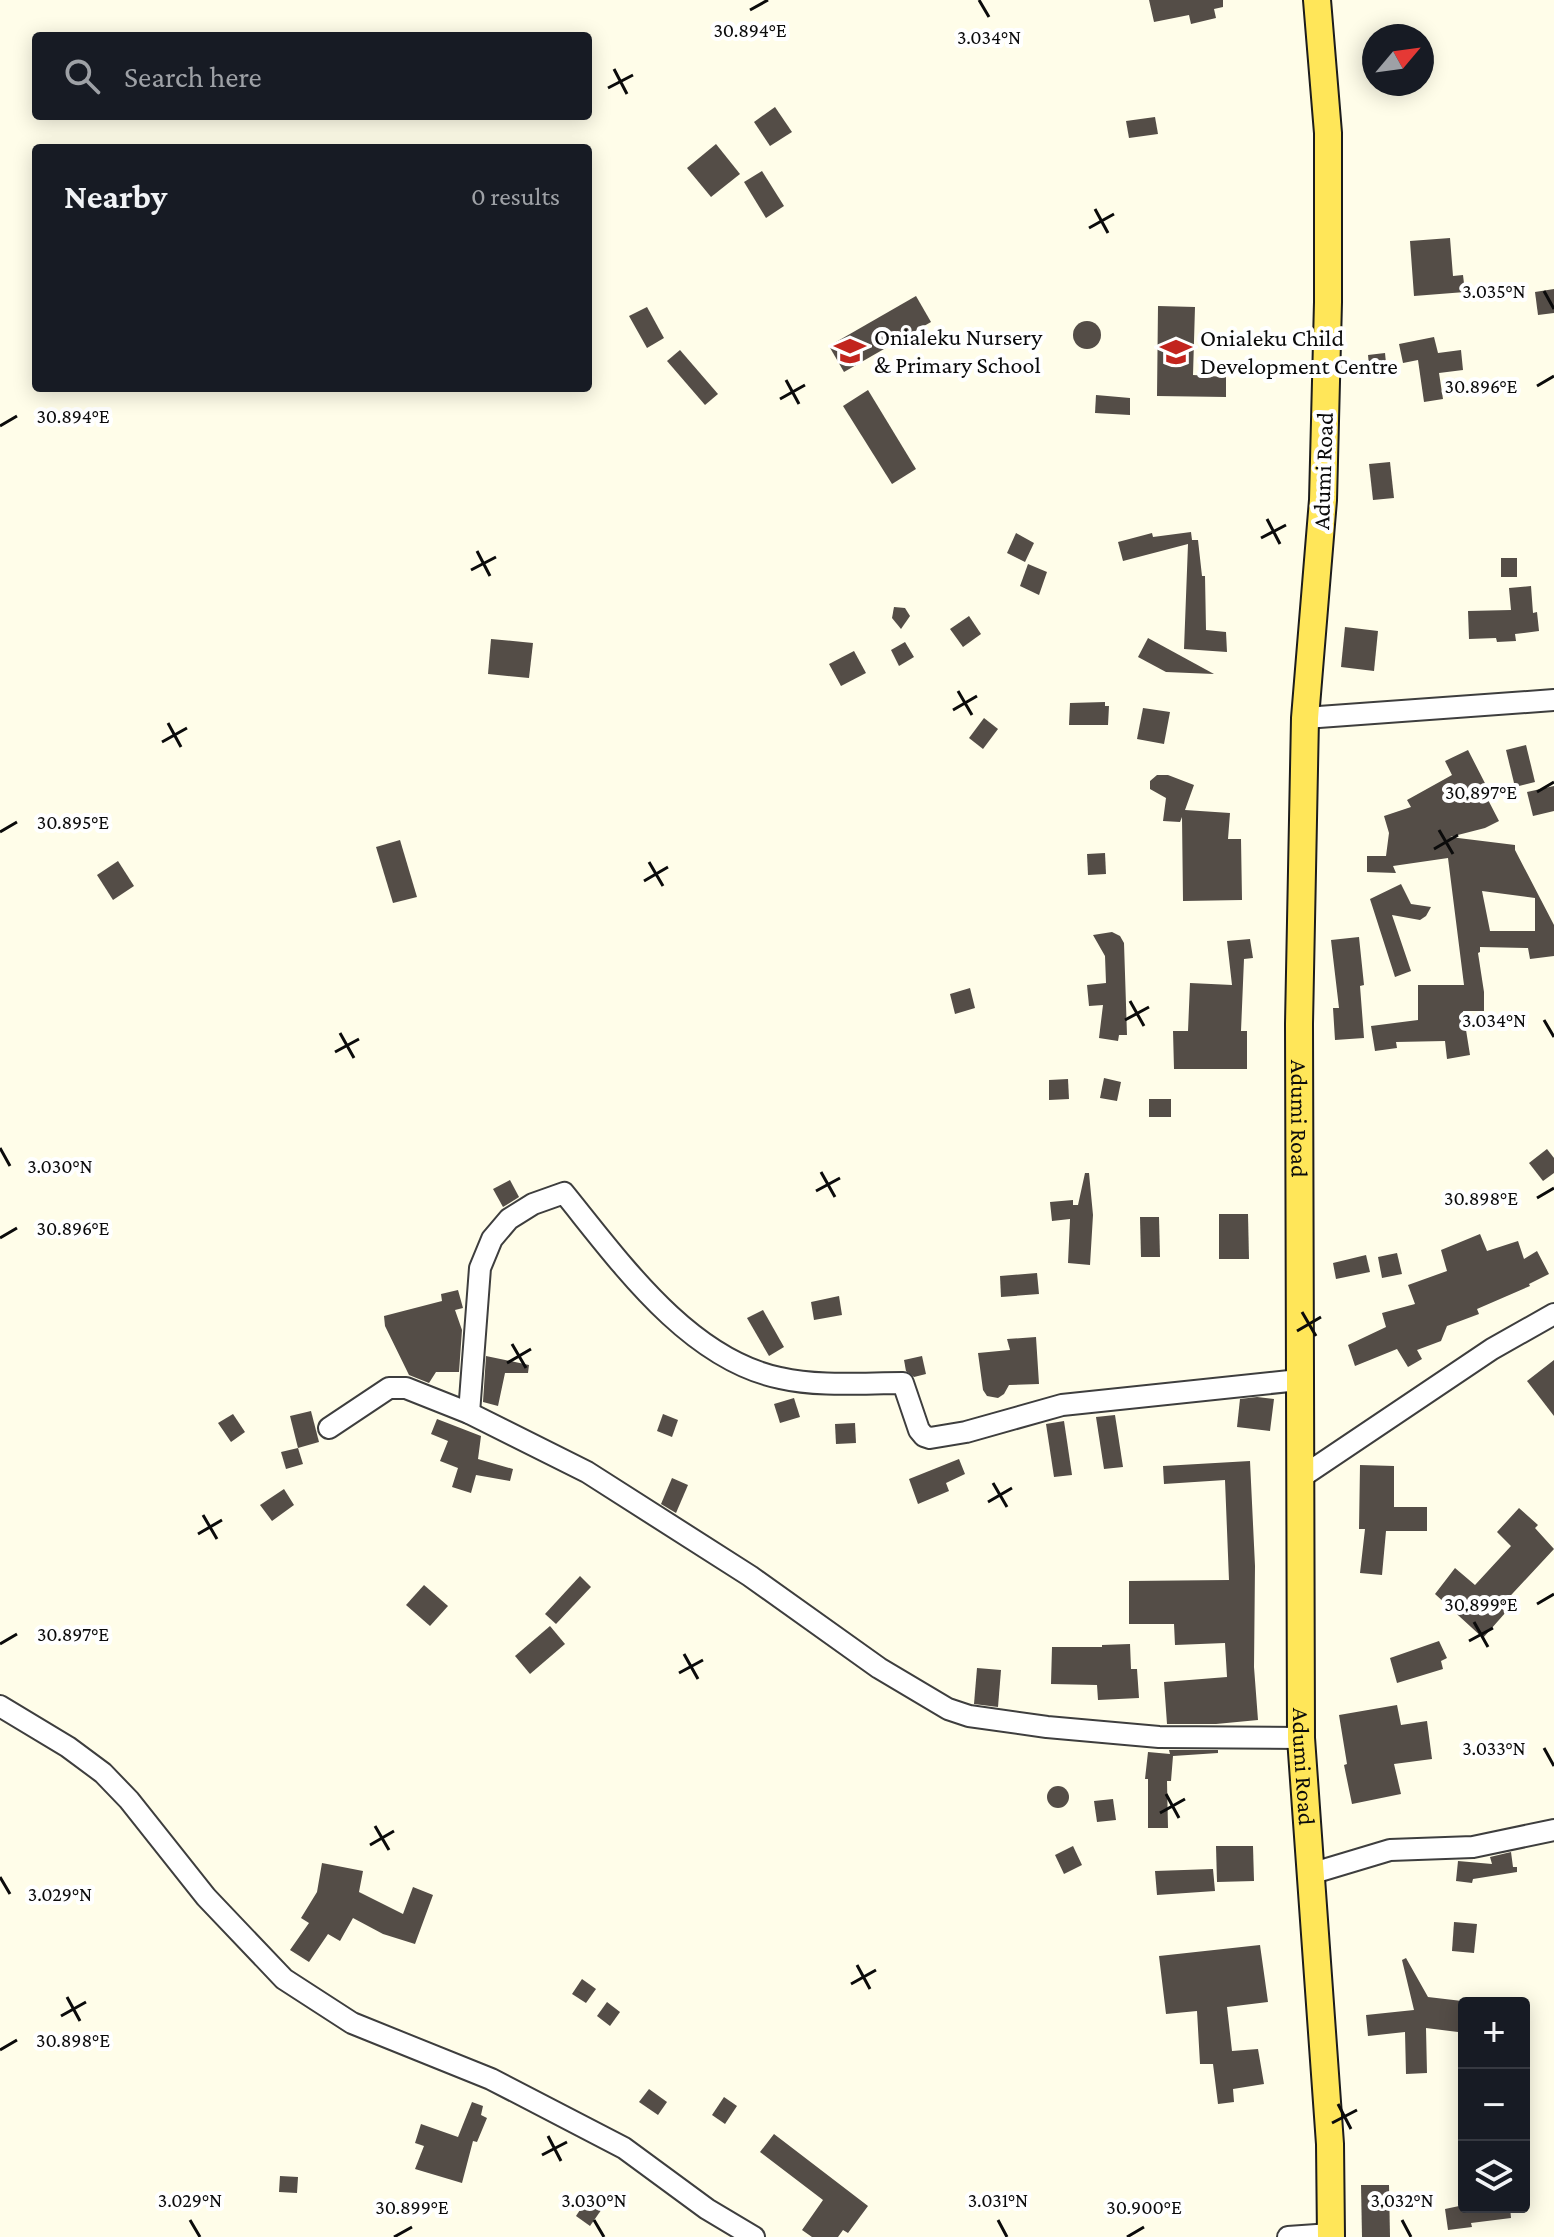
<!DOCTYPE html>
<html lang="en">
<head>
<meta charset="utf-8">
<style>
  body { margin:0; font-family:"Crimson Pro",serif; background:#20242c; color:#f1f3f6 }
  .controls { position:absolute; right:24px; bottom:24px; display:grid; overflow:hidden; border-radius:8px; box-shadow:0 4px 20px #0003 }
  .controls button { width:72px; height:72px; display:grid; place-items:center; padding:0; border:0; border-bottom:2px solid #363941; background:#171b24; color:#f1f3f6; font:40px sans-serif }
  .compass { position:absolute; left:1362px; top:24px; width:72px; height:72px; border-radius:50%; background:#171b24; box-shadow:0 4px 20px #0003; rotate:61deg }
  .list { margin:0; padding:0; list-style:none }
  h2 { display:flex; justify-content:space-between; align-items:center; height:104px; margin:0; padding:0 32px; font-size:34px }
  h2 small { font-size:26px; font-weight:400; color:#9ea1a6 }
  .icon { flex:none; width:44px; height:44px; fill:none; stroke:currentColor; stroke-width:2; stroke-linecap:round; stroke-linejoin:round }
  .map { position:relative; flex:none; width:1554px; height:2237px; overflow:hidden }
  .search { position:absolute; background:#171b24; box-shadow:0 4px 20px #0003; left:32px; top:32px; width:560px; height:88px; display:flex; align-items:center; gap:20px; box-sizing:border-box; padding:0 28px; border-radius:8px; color:#9ea1a6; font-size:30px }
  .panel { position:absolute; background:#171b24; box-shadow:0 4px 20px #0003; left:32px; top:144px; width:560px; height:248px; border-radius:8px }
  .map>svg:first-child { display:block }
  .building { fill:#544d47; fill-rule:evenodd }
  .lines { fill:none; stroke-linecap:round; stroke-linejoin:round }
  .minor-casing { stroke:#3e3e3e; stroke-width:24 }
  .major-casing { stroke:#1c1c1c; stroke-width:30 }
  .minor { stroke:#fff; stroke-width:20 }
  .major { stroke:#ffe659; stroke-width:26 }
  .ticks { fill:none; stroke:#0b0b0b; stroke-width:3 }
  .labels { text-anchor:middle; stroke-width:8; stroke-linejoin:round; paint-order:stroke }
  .poi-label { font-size:24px; fill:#0b0b0b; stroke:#fff; text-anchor:start }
  .street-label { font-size:24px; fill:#0b0b0b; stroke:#fff }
  .ticks-label { font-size:20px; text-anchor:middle; fill:#0b0b0b; stroke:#fff; stroke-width:8; stroke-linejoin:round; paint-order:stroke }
</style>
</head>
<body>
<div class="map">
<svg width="1554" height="2237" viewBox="0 0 1554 2237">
  <rect width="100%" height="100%" fill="#fffde9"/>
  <g class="building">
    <path d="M 1149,0 L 1223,0 L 1223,7 L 1214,9 L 1216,18 L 1191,24 L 1189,15 L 1154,22 Z"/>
    <path d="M 775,107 L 792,132 L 770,146 L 754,122 Z"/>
    <path d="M 1155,117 L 1158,134 L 1129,138 L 1126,121 Z"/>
    <path d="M 716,144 L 740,174 L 711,197 L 687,168 Z"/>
    <path d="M 762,171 L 784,206 L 766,218 L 744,182 Z"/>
    <path d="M 1450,238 L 1453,276 L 1463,275 L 1465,292 L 1414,296 L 1410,241 Z"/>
    <path d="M 1554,289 L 1554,313 L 1538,315 L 1535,292 Z"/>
    <path d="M 916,296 L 931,322 L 844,372 L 829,346 Z"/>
    <path d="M 1158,306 L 1195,307 L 1193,375 L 1226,377 L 1226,397 L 1157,396 Z"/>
    <path d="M 647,307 L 664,338 L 647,348 L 629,316 Z"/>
    <circle cx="1087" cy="335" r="14"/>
    <path d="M 1434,337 L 1438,353 L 1461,350 L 1463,370 L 1439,373 L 1443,399 L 1424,402 L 1418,360 L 1403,363 L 1399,344 Z"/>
    <path d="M 680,350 L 718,394 L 705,405 L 667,361 Z"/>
    <path d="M 1385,353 L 1387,373 L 1370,375 L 1368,355 Z"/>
    <path d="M 868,390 L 916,469 L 892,484 L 843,406 Z"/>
    <path d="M 1096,395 L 1130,398 L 1130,415 L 1095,413 Z"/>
    <path d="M 1390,462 L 1394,498 L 1373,500 L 1369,464 Z"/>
    <path d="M 1191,532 L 1192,540 L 1198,540 L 1202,576 L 1205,576 L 1206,630 L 1226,632 L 1227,652 L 1184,649 L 1188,544 L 1123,561 L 1118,542 L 1152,533 L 1153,537 Z"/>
    <path d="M 1016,533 L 1034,543 L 1025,562 L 1007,553 Z"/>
    <rect x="1501" y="558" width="16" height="19"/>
    <path d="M 1028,564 L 1047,572 L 1039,595 L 1020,586 Z"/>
    <path d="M 1531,586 L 1533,613 L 1537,612 L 1539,631 L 1515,634 L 1516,641 L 1497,642 L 1496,638 L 1469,639 L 1468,611 L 1511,610 L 1509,588 Z"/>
    <path d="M 894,607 L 905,608 L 910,616 L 901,629 L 892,618 Z"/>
    <path d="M 969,616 L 981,634 L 963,647 L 950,629 Z"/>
    <path d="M 1345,627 L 1378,631 L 1374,671 L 1341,667 Z"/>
    <path d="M 1148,638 L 1214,674 L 1166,672 L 1138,657 Z"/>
    <path d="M 491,639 L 533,643 L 529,678 L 488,674 Z"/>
    <path d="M 905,642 L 914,657 L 899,666 L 891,650 Z"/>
    <path d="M 854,651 L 866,673 L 841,686 L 829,664 Z"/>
    <path d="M 1105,702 L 1105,706 L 1109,706 L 1108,725 L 1069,725 L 1070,703 Z"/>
    <path d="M 1143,708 L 1170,712 L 1164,744 L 1137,739 Z"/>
    <path d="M 984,718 L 998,729 L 983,749 L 969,738 Z"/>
    <path d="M 1526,745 L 1535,782 L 1515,787 L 1506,750 Z"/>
    <path d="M 1468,750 L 1490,793 L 1485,794 L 1499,821 L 1485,828 L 1450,837 L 1515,845 L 1515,850 L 1554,925 L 1554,956 L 1530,959 L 1528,948 L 1480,947 L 1480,952 L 1478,953 L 1484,992 L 1484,1011 L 1463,1011 L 1470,1055 L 1447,1059 L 1445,1041 L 1396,1042 L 1397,1048 L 1375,1051 L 1371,1026 L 1418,1020 L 1418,985 L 1464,985 L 1448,858 L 1393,866 L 1396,873 L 1367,872 L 1367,856 L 1386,856 L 1389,833 L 1384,816 L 1411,807 L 1407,800 L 1452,775 L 1445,761 ZM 1482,891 L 1535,898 L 1535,931 L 1490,931 Z"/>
    <path d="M 1157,775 L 1168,775 L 1194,785 L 1185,810 L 1230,813 L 1228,839 L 1241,839 L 1242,900 L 1183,901 L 1182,817 L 1180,822 L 1163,821 L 1166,798 L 1150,789 L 1150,781 Z"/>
    <path d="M 1554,786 L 1554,811 L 1533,816 L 1527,792 Z"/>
    <path d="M 400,840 L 417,897 L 393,903 L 376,847 Z"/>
    <path d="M 1105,853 L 1106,874 L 1088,875 L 1087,854 Z"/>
    <path d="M 118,861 L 134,886 L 113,900 L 97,875 Z"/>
    <path d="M 1401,884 L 1411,904 L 1431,907 L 1426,916 L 1420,920 L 1392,915 L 1411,971 L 1395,977 L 1370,899 Z"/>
    <path d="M 1112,932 L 1120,936 L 1124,943 L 1127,1035 L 1119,1035 L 1118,1041 L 1099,1038 L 1103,1005 L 1089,1006 L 1087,985 L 1106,983 L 1105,956 L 1093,935 Z"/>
    <path d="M 1359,937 L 1364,985 L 1360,986 L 1364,1038 L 1335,1040 L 1333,1008 L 1339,1008 L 1331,940 Z"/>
    <path d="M 1250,939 L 1253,958 L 1244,959 L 1241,1031 L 1247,1031 L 1247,1069 L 1174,1069 L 1173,1031 L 1188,1031 L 1190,983 L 1232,985 L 1227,941 Z"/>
    <path d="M 970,988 L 975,1008 L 955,1014 L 950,994 Z"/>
    <path d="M 1104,1078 L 1121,1082 L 1117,1101 L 1100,1098 Z"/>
    <path d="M 1068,1079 L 1069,1099 L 1049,1100 L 1049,1080 Z"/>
    <rect x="1149" y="1099" width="22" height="18"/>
    <path d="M 1547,1149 L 1554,1158 L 1554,1173 L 1543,1181 L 1529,1163 Z"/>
    <path d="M 1085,1173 L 1089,1173 L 1093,1215 L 1090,1265 L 1068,1263 L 1070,1219 L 1052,1221 L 1050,1202 L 1073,1200 L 1073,1205 L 1078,1205 Z"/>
    <path d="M 510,1180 L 519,1197 L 503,1207 L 493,1189 Z"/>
    <path d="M 1219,1214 L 1248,1214 L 1249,1259 L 1219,1259 Z"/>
    <path d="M 1140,1217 L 1159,1217 L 1160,1257 L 1141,1257 Z"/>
    <path d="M 1480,1234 L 1487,1251 L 1518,1241 L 1524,1259 L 1537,1251 L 1549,1274 L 1529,1284 L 1530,1286 L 1477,1309 L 1479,1314 L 1447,1326 L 1441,1341 L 1417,1350 L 1422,1359 L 1408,1367 L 1397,1349 L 1355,1366 L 1348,1345 L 1386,1327 L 1382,1313 L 1415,1304 L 1408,1285 L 1447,1271 L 1441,1250 Z"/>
    <path d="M 1397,1253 L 1402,1274 L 1382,1278 L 1378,1257 Z"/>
    <path d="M 1366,1255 L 1370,1272 L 1336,1279 L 1333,1263 Z"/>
    <path d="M 1037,1273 L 1039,1294 L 1001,1297 L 1000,1276 Z"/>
    <path d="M 458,1290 L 463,1308 L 455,1310 L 462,1330 L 459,1372 L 436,1372 L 429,1383 L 409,1375 L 385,1326 L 384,1316 L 442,1301 L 441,1294 Z"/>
    <path d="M 839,1296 L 842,1315 L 814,1320 L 811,1302 Z"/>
    <path d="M 763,1310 L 784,1347 L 769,1356 L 747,1318 Z"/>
    <path d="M 1036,1337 L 1039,1384 L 1009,1385 L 1004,1394 L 998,1398 L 987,1396 L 983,1390 L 978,1353 L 1010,1350 L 1007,1339 Z"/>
    <path d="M 486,1356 L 529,1365 L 528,1373 L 505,1373 L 498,1406 L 483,1402 Z"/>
    <path d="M 922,1356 L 926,1374 L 914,1377 L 906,1371 L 904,1360 Z"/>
    <path d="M 1554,1360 L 1554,1416 L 1527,1381 Z"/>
    <path d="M 1257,1397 L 1274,1399 L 1270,1431 L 1237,1427 L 1240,1399 Z"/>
    <path d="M 794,1398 L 800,1417 L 780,1423 L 774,1404 Z"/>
    <path d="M 311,1411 L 319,1442 L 298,1448 L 290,1416 Z"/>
    <path d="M 233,1414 L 245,1432 L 231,1442 L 218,1423 Z"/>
    <path d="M 663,1414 L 678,1420 L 672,1437 L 657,1431 Z"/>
    <path d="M 1115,1415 L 1123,1467 L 1104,1469 L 1096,1417 Z"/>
    <path d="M 437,1419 L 481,1436 L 478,1459 L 513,1469 L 510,1481 L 476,1475 L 471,1493 L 452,1487 L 458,1468 L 440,1461 L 448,1441 L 431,1434 Z"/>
    <path d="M 1064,1421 L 1072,1475 L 1054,1477 L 1046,1424 Z"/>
    <path d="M 855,1423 L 856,1443 L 836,1444 L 835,1424 Z"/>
    <path d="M 298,1448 L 303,1464 L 286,1469 L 281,1452 Z"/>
    <path d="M 959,1459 L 965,1474 L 946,1483 L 949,1491 L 918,1504 L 909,1479 Z"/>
    <path d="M 1250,1461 L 1255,1566 L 1254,1667 L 1258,1720 L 1216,1724 L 1167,1724 L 1164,1682 L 1227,1677 L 1225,1643 L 1175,1645 L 1174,1624 L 1129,1624 L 1129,1581 L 1229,1580 L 1225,1480 L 1164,1484 L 1163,1466 Z"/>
    <path d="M 1360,1465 L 1394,1466 L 1394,1507 L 1427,1507 L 1427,1531 L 1386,1531 L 1382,1575 L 1360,1573 L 1365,1529 L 1359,1529 Z"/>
    <path d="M 672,1478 L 688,1485 L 676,1513 L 661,1504 Z"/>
    <path d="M 284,1489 L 294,1505 L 272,1521 L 260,1505 Z"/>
    <path d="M 1519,1508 L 1538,1525 L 1535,1528 L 1554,1549 L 1500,1607 L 1506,1612 L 1483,1638 L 1435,1594 L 1455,1568 L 1475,1585 L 1511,1546 L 1497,1532 Z"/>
    <path d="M 580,1576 L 591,1587 L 556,1624 L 545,1614 Z"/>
    <path d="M 424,1585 L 448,1606 L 430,1626 L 406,1605 Z"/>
    <path d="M 550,1626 L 565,1644 L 530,1674 L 515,1656 Z"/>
    <path d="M 1439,1641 L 1447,1658 L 1441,1661 L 1443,1669 L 1397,1683 L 1390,1658 Z"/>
    <path d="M 1130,1644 L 1131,1669 L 1137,1669 L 1139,1698 L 1098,1700 L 1097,1685 L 1051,1684 L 1052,1647 L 1102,1647 L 1102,1645 Z"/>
    <path d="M 977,1668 L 1001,1670 L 998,1707 L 974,1704 Z"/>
    <path d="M 1397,1705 L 1401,1725 L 1427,1721 L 1432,1759 L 1394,1764 L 1401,1794 L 1352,1804 L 1344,1765 L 1347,1764 L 1339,1715 Z"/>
    <path d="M 1169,1750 L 1218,1750 L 1218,1753 L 1173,1756 L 1171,1781 L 1167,1781 L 1168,1828 L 1148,1828 L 1148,1779 L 1145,1779 L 1148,1752 L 1170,1754 Z"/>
    <circle cx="1058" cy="1797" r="11"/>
    <path d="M 1113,1799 L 1116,1820 L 1097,1822 L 1094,1801 Z"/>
    <path d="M 1073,1846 L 1082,1865 L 1064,1874 L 1055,1855 Z"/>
    <path d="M 1216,1846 L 1253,1846 L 1254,1881 L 1217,1882 Z"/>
    <path d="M 1511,1852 L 1513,1867 L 1517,1867 L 1517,1872 L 1473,1879 L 1472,1883 L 1456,1881 L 1458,1861 L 1492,1864 L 1490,1857 Z"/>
    <path d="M 322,1863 L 363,1871 L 359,1892 L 403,1914 L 413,1887 L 433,1895 L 415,1944 L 383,1934 L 353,1918 L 340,1941 L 328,1934 L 309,1962 L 290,1950 L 309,1923 L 301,1918 L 317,1892 Z"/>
    <path d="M 1213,1869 L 1215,1891 L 1157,1895 L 1155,1871 Z"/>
    <path d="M 1454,1922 L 1477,1924 L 1474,1953 L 1452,1951 Z"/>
    <path d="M 1260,1945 L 1268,2002 L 1227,2007 L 1232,2051 L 1258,2049 L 1264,2084 L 1233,2089 L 1234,2102 L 1218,2104 L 1213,2064 L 1200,2064 L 1197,2011 L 1166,2014 L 1159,1956 Z"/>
    <path d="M 1406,1958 L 1428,1997 L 1462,2001 L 1458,2032 L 1426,2028 L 1427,2073 L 1406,2074 L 1405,2032 L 1368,2036 L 1366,2015 L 1414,2010 L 1402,1960 Z"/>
    <path d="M 582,1979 L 596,1989 L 586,2003 L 572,1994 Z"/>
    <path d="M 607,2002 L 620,2012 L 610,2026 L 597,2016 Z"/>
    <path d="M 649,2089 L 667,2102 L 658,2115 L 639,2102 Z"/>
    <path d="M 724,2097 L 737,2106 L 725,2124 L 712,2115 Z"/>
    <path d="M 472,2102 L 483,2106 L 481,2115 L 487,2118 L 477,2142 L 473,2141 L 462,2183 L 415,2169 L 424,2146 L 415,2143 L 421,2124 L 458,2137 Z"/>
    <path d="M 774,2134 L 868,2206 L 848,2233 L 843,2230 L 838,2237 L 812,2237 L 802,2230 L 823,2200 L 760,2152 Z"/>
    <path d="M 280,2176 L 298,2177 L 297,2193 L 279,2192 Z"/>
    <path d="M 1361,2185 L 1389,2185 L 1390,2237 L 1362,2237 Z"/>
    <path d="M 589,2196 L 604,2206 L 590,2226 L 576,2216 Z"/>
    <path d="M 1464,2205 L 1510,2207 L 1511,2218 L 1471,2223 L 1472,2227 L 1448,2230 L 1445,2209 Z"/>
  </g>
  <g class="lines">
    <defs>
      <g id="minor">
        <path d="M 1305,718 L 1554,700"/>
        <path d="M 469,1413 L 480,1268 L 492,1239 L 509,1219 L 533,1204 L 564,1193 C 620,1262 688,1359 780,1378 C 819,1387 863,1383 903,1383 L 919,1430 L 924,1436 L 930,1438 L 966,1432 L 1062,1405 L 1299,1380"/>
        <path d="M 329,1428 L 389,1388 L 406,1388 L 469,1413 L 587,1472 L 750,1576 L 879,1668 L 948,1709 L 969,1716 L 1047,1727 L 1159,1737 L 1301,1738"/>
        <path d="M 1300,1478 L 1492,1349 L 1554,1314"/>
        <path d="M 0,1706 L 68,1747 L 103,1773 L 129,1800 L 206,1897 L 284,1979 L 352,2023 L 491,2079 L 624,2148 L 707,2209 L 754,2237"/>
        <path d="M 1310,1874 L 1390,1850 L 1473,1847 L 1554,1830"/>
        <path d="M 1288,2237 L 1331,2234"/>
      </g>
      <g id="major">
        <path id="s1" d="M 1317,0 L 1328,133 L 1328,302 L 1323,500 L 1305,718 L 1299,1024 L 1301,1738 L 1330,2144 L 1331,2237"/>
      </g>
    </defs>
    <use href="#minor" class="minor-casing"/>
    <use href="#major" class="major-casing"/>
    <use href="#minor" class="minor"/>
    <use href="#major" class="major"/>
  </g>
  <path class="ticks" d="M 979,0 L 989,17M 750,10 L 768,0M 614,69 L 627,94M 608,88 L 633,75M 1095,209 L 1108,233M 1089,228 L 1114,214M 1544,291 L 1554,309M 786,380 L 799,404M 1537,386 L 1554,376M 780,399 L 805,385M 0,426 L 17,416M 1267,519 L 1280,544M 1261,538 L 1286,525M 477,551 L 490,576M 471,570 L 496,557M 958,691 L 972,715M 953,710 L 977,696M 168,723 L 181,747M 162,742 L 187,728M 1537,792 L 1554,782M 1439,830 L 1453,854M 0,832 L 17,822M 1434,849 L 1458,835M 649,862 L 663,886M 644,881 L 668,867M 1130,1001 L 1144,1026M 1125,1020 L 1149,1007M 1544,1020 L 1554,1037M 340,1033 L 354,1058M 335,1052 L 359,1039M 0,1148 L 10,1166M 821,1172 L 835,1197M 816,1191 L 840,1178M 1537,1198 L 1554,1188M 0,1238 L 17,1228M 1302,1312 L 1316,1336M 1297,1331 L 1321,1317M 512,1344 L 526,1368M 507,1363 L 531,1349M 993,1483 L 1007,1507M 988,1502 L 1012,1488M 203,1515 L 217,1539M 198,1534 L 222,1520M 1537,1604 L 1554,1594M 1474,1622 L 1488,1647M 1469,1641 L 1493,1628M 0,1644 L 17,1634M 684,1654 L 698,1679M 679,1673 L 703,1660M 1544,1748 L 1554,1766M 1166,1794 L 1179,1818M 1160,1813 L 1185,1799M 375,1826 L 389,1850M 370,1845 L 394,1831M 0,1877 L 10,1894M 857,1965 L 870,1989M 851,1984 L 876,1970M 67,1997 L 80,2021M 61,2016 L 86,2002M 0,2050 L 17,2040M 1338,2104 L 1351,2129M 1332,2123 L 1357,2110M 548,2136 L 561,2161M 542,2155 L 567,2142M 190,2220 L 200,2237M 594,2220 L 604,2237M 998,2220 L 1007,2237M 1402,2220 L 1411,2237M 394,2237 L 412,2227M 1127,2237 L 1144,2227"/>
  <defs>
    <symbol id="school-bare" viewBox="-9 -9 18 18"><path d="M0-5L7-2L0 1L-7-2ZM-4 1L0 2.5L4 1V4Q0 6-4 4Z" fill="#c2241d" stroke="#fff" stroke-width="2.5" paint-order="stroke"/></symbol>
  </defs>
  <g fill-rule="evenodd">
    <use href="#school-bare" x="828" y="329" width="44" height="44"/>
    <use href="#school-bare" x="1154" y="330" width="44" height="44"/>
  </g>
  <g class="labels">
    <g class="poi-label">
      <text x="874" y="345">Onialeku Nursery<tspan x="874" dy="28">&amp; Primary School</tspan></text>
      <text x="1200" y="346">Onialeku Child<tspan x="1200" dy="28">Development Centre</tspan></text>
    </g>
    <g class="street-label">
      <text transform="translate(1323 471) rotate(-88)" y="8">Adumi Road</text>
      <text dy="8" stroke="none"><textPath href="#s1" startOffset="1120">Adumi Road</textPath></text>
      <text dy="8" stroke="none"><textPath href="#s1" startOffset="1768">Adumi Road</textPath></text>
    </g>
  </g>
  <g class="ticks-label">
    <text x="750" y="37">30.894°E</text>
    <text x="989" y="44">3.034°N</text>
    <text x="1494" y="298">3.035°N</text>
    <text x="1481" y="393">30.896°E</text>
    <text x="73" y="423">30.894°E</text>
    <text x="1481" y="799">30.897°E</text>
    <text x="73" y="829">30.895°E</text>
    <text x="1494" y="1027">3.034°N</text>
    <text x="60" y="1173">3.030°N</text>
    <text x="1481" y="1205">30.898°E</text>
    <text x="73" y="1235">30.896°E</text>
    <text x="1481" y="1611">30.899°E</text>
    <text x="73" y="1641">30.897°E</text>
    <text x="1494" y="1755">3.033°N</text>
    <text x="60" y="1901">3.029°N</text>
    <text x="73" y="2047">30.898°E</text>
    <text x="190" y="2207">3.029°N</text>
    <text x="594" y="2207">3.030°N</text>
    <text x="998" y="2207">3.031°N</text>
    <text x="1402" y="2207">3.032°N</text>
    <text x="412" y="2214">30.899°E</text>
    <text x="1144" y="2214">30.900°E</text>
  </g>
</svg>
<div class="controls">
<button>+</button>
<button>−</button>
<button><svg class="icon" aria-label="layers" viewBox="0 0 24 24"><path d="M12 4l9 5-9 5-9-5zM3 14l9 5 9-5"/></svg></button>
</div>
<svg class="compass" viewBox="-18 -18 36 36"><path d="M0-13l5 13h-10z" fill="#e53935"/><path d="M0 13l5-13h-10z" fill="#9ea1a6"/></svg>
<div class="search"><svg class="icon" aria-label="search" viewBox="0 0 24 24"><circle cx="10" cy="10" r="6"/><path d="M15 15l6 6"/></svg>Search here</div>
<section class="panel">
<h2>Nearby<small>0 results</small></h2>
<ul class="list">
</ul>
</section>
</div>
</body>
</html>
